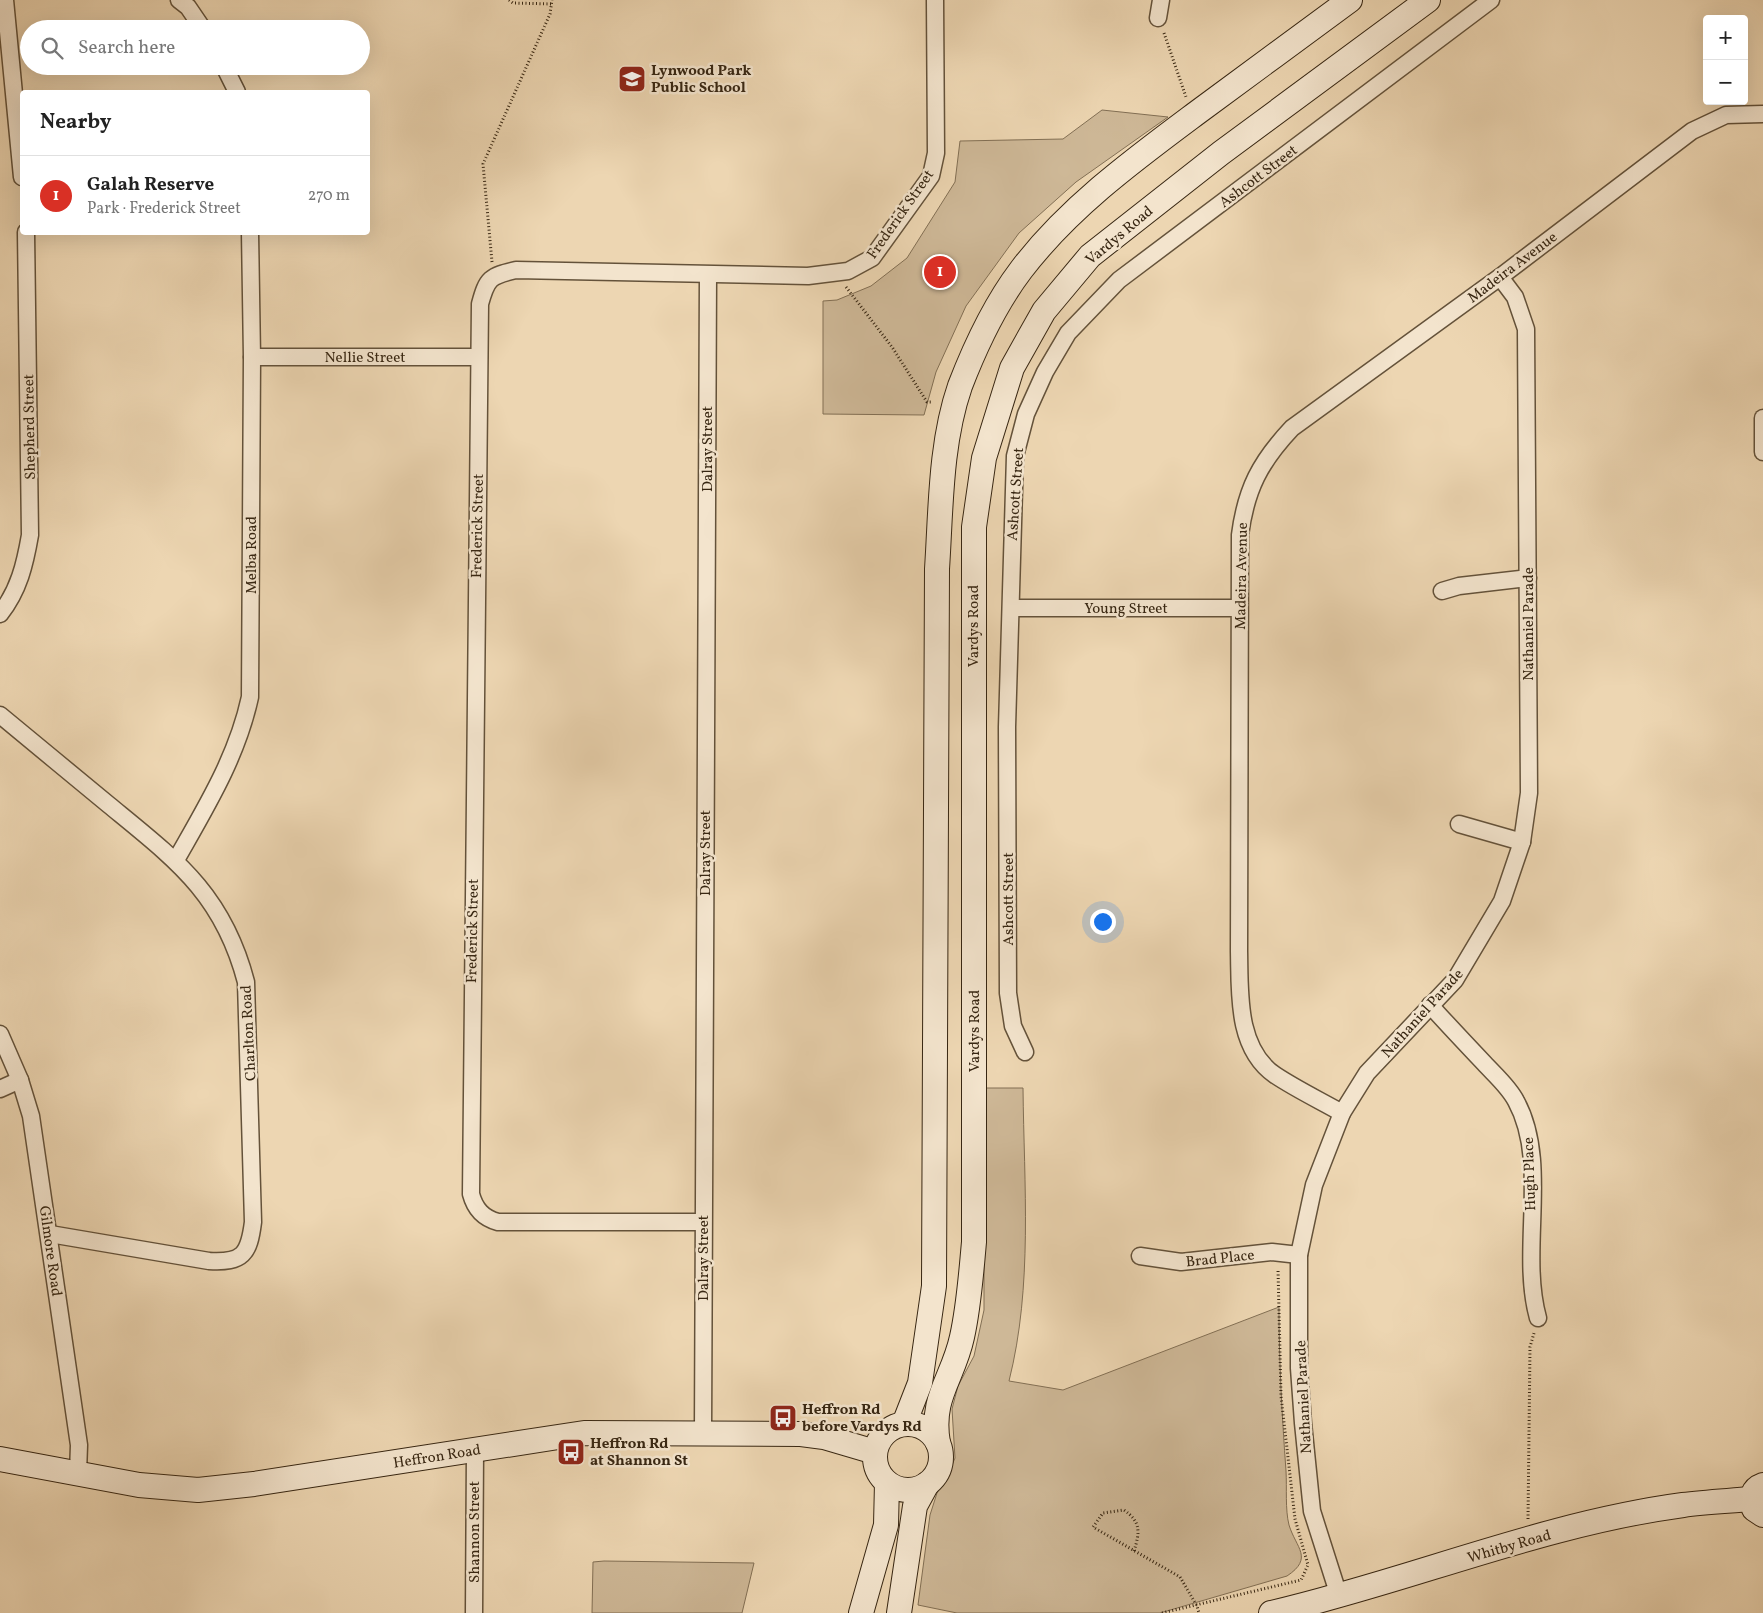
<!DOCTYPE html>
<html lang="en">
<head>
<meta charset="utf-8">
<style>
  body { margin:0; font-family:Vollkorn,serif; background:#f2f2f2; color:#222 }
  .controls { position:absolute; right:15px; top:15px; display:grid; overflow:hidden; border-radius:5px; box-shadow:0 5px 20px #0002 }
  .controls button { width:45px; height:45px; display:grid; place-items:center; padding:0; border:0; border-bottom:1px solid #e0e0e0; background:#fff; color:#222; font:25px sans-serif }
  .you { position:absolute; left:1102px; top:921px; width:18px; height:18px; margin:-12px; border:4px solid #fff; border-radius:50%; background:#1a73e8; box-shadow:0 0 0 8px #1a73e833 }
  .badge { display:grid; place-items:center; width:32px; height:32px; border-radius:50%; background:#d93025; color:#fff; font-size:16px; font-weight:700 }
  .pin { position:absolute; translate:-50% -50%; border:2px solid #fff; box-shadow:0 1px 5px #0006 }
  .list { margin:0; padding:0; list-style:none }
  h2 { display:flex; justify-content:space-between; align-items:center; height:65px; margin:0; padding:0 20px; font-size:21px }
  h2 small { font-size:16px; font-weight:400; color:#767676 }
  .list li { display:grid; grid-template-columns:32px 1fr auto; gap:15px; align-items:center; box-sizing:border-box; height:80px; padding:0 20px; border-top:1px solid #e0e0e0 }
  .list b { display:block; font-size:19px; white-space:nowrap }
  .list p { margin:0; font-size:16px; white-space:nowrap; color:#767676 }
  .list em { font-size:16px; font-style:normal; color:#767676 }
  .icon { flex:none; width:28px; height:28px; fill:none; stroke:currentColor; stroke-width:2; stroke-linecap:round; stroke-linejoin:round }
  .map { position:relative; flex:none; width:1763px; height:1613px; overflow:hidden }
  .search { position:absolute; background:#fff; box-shadow:0 5px 20px #0002; left:20px; top:20px; width:350px; height:55px; display:flex; align-items:center; gap:12px; box-sizing:border-box; padding:0 18px; border-radius:28px; color:#767676; font-size:19px }
  .panel { position:absolute; background:#fff; box-shadow:0 5px 20px #0002; left:20px; top:90px; width:350px; height:145px; border-radius:5px }
  .map>svg:first-child { display:block }
  .green { fill:#ceb897; stroke:#826f54 }
  .lines { fill:none; stroke-linecap:round; stroke-linejoin:round }
  .street-casing { stroke:#64523a; stroke-width:19 }
  .secondary-casing { stroke:#372612; stroke-width:26 }
  .path { stroke:#372612; stroke-width:3; stroke-dasharray:1 2.5; stroke-linecap:butt }
  .street { stroke:#f3e4cd; stroke-width:16 }
  .secondary { stroke:#f3e4cd; stroke-width:24 }
  .labels { text-anchor:middle; stroke-width:5; stroke-linejoin:round; paint-order:stroke }
  .poi-label { font-size:15px; font-weight:bold; fill:#372612; stroke:#f3e4cd; text-anchor:start }
  .street-label { font-size:15px; fill:#372612; stroke:#f3e4cd }
</style>
</head>
<body>
<div class="map">
<svg width="1763" height="1613" viewBox="0 0 1763 1613">
  <rect width="100%" height="100%" fill="#edd6b2"/>
  <filter id="stains"><feTurbulence type="fractalNoise" baseFrequency=".004" numOctaves="4"/><feColorMatrix values="0 0 0 0 .2 0 0 0 0 .09 0 0 0 0 .02 0 0 0 .5 -.17"/></filter>
  <radialGradient id="worn" r=".72"><stop offset=".6" stop-color="#630" stop-opacity="0"/><stop offset="1" stop-color="#630" stop-opacity=".3"/></radialGradient>
  <g class="green">
    <path d="M 1102,110 L 1168,117 L 1076,182 L 1019,233 L 966,306 L 936,372 L 924,415 L 823,414 L 823,301 L 837,300 L 871,286 L 907,258 L 955,182 L 960,141 L 1063,139 Z"/>
    <path d="M 984,1088 L 1023,1088 C 1024,1185 1033,1286 1009,1381 L 1063,1390 L 1279,1307 C 1279,1362 1282,1416 1286,1471 C 1287,1488 1285,1509 1289,1525 C 1296,1548 1314,1558 1287,1576 L 1160,1613 L 957,1613 L 918,1605 L 930,1515 L 937,1493 L 947,1477 L 955,1458 L 952,1409 L 958,1386 L 974,1356 L 984,1310 Z"/>
    <path d="M 604,1561 L 754,1563 L 742,1613 L 592,1613 L 593,1562 Z"/>
  </g>
  <g class="lines">
    <defs>
      <g id="street">
        <path d="M 5,0 L 22,177"/>
        <path d="M 179,0 L 188,7 L 203,29"/>
        <path d="M 1158,18 L 1161,0"/>
        <path d="M 224,66 L 237,92"/>
        <path d="M 252,357 L 479,357"/>
        <path d="M 1763,418 L 1763,452"/>
        <path d="M 1442,591 L 1459,586 L 1528,578"/>
        <path d="M 1012,608 L 1239,608"/>
        <path d="M 0,614 C 19,590 25,564 30,535 L 26,232"/>
        <path d="M 0,715 C 36,745 73,775 109,805 C 176,860 223,894 246,982 L 253,1222 C 249,1254 243,1263 209,1261 L 50,1234"/>
        <path d="M 1459,824 L 1522,842"/>
        <path d="M 176,860 C 206,807 237,757 250,697 L 252,357 L 250,232"/>
        <path d="M 1430,1005 C 1448,1025 1466,1044 1484,1063 C 1495,1075 1509,1087 1516,1101 C 1550,1163 1519,1250 1538,1318"/>
        <path d="M 0,1034 L 20,1080 L 31,1116 L 79,1445 L 78,1473"/>
        <path d="M 1025,1052 L 1013,1026 L 1008,993 L 1007,727 L 1015,456 L 1026,414 L 1045,372 L 1068,333 L 1119,280 L 1491,0"/>
        <path d="M 0,1089 L 20,1080"/>
        <path d="M 1342,1113 C 1319,1100 1296,1089 1275,1075 C 1236,1048 1240,992 1239,951 L 1240,535 C 1246,489 1260,462 1292,428 L 1500,277 L 1692,131 L 1726,115 L 1763,114"/>
        <path d="M 703,1222 L 498,1222 C 483,1218 475,1209 471,1194 L 480,304 C 487,278 490,276 516,270 L 808,276 L 848,271 L 872,258 L 931,176 L 936,153 L 935,0"/>
        <path d="M 1140,1256 L 1181,1262 L 1272,1252 L 1299,1255"/>
        <path d="M 703,1432 L 708,275"/>
        <path d="M 1339,1596 L 1312,1511 L 1303,1423 L 1299,1368 L 1299,1255 L 1314,1185 L 1342,1113 L 1367,1073 L 1455,980 L 1502,901 L 1522,842 L 1529,793 L 1526,329 L 1515,297 L 1500,277"/>
        <path d="M 474,1613 L 475,1451"/>
      </g>
      <g id="secondary">
        <path d="M 904,1424 L 920,1383 L 934,1286 L 937,569 C 941,509 940,444 960,386 C 975,347 996,303 1021,270 C 1069,207 1135,159 1198,112 C 1249,75 1299,37 1350,0"/>
        <circle cx="908" cy="1457" r="33"/>
        <path d="M 938,1443 C 930,1397 953,1379 962,1337 C 969,1306 971,1274 974,1242 L 974,527 L 984,458 L 1012,368 L 1044,311 L 1090,256 L 1221,153 L 1428,0"/>
        <path d="M 0,1459 L 139,1485 L 198,1490 L 254,1484 L 584,1433 L 801,1434 L 824,1437 L 875,1452"/>
        <path d="M 1763,1485 C 1752,1489 1750,1498 1754,1509 L 1763,1515"/>
        <path d="M 861,1613 L 886,1525 L 887,1483"/>
        <path d="M 899,1613 L 915,1506 L 927,1484"/>
        <path d="M 1271,1613 C 1409,1581 1542,1524 1683,1505 C 1705,1502 1729,1501 1751,1499"/>
      </g>
    </defs>
    <use href="#street" class="street-casing"/>
    <use href="#secondary" class="secondary-casing"/>
    <g class="path">
      <path d="M 509,0 L 513,3 L 552,4"/>
      <path d="M 1164,33 L 1186,97"/>
      <path d="M 492,262 L 483,164 L 550,14 L 552,0"/>
      <path d="M 846,287 L 892,347 L 927,402 L 933,402"/>
      <path d="M 1528,1519 L 1530,1347 L 1534,1333"/>
      <path d="M 1134,1551 C 1140,1532 1141,1522 1124,1510 L 1103,1513 L 1093,1527 L 1180,1577 L 1197,1606 L 1199,1613"/>
      <path d="M 1162,1613 L 1301,1580 L 1308,1565 L 1295,1519 L 1281,1396 L 1278,1269"/>
    </g>
    <use href="#street" class="street"/>
    <use href="#secondary" class="secondary"/>
  </g>
  <defs>
    <symbol id="school-square" viewBox="-11 -11 22 22"><rect x="-9" y="-9" width="18" height="18" rx="4" fill="#8f2418" stroke="#f3e4cd"/><path d="M0-5L7-2L0 1L-7-2ZM-4 1L0 2.5L4 1V4Q0 6-4 4Z" fill="#fff"/></symbol>
    <symbol id="bus-square" viewBox="-11 -11 22 22"><rect x="-9" y="-9" width="18" height="18" rx="4" fill="#8f2418" stroke="#f3e4cd"/><path d="M-5-6H5V4H4V6H2V4H-2V6H-4V4H-5ZM-3.5-4V0h7V-4ZM-3.5 1.2v1.5H-2V1.2ZM2 1.2v1.5H3.5V1.2Z" fill="#fff"/></symbol>
  </defs>
  <g fill-rule="evenodd">
    <use href="#school-square" x="616" y="63" width="32" height="32"/>
    <use href="#bus-square" x="767" y="1402" width="32" height="32"/>
    <use href="#bus-square" x="555" y="1436" width="32" height="32"/>
  </g>
  <g class="labels">
    <g class="poi-label">
      <text x="651" y="75">Lynwood Park<tspan x="651" dy="17">Public School</tspan></text>
      <text x="802" y="1414">Heffron Rd<tspan x="802" dy="17">before Vardys Rd</tspan></text>
      <text x="590" y="1448">Heffron Rd<tspan x="590" dy="17">at Shannon St</tspan></text>
    </g>
    <g class="street-label">
      <text transform="translate(1258 176) rotate(-37)" y="5">Ashcott Street</text>
      <text transform="translate(900 214) rotate(-55)" y="5">Frederick Street</text>
      <text transform="translate(1119 235) rotate(-40)" y="5">Vardys Road</text>
      <text transform="translate(1512 267) rotate(-37)" y="5">Madeira Avenue</text>
      <text x="365" y="362">Nellie Street</text>
      <text transform="translate(29 427) rotate(-91)" y="5">Shepherd Street</text>
      <text transform="translate(707 449) rotate(-90)" y="5">Dalray Street</text>
      <text transform="translate(1015 494) rotate(-86)" y="5">Ashcott Street</text>
      <text transform="translate(477 526) rotate(-89)" y="5">Frederick Street</text>
      <text transform="translate(251 555) rotate(-90)" y="5">Melba Road</text>
      <text transform="translate(1241 576) rotate(-89)" y="5">Madeira Avenue</text>
      <text x="1126" y="613">Young Street</text>
      <text transform="translate(1528 624) rotate(-90)" y="5">Nathaniel Parade</text>
      <text transform="translate(973 626) rotate(-90)" y="5">Vardys Road</text>
      <text transform="translate(705 853) rotate(-90)" y="5">Dalray Street</text>
      <text transform="translate(1008 899) rotate(-90)" y="5">Ashcott Street</text>
      <text transform="translate(472 931) rotate(-89)" y="5">Frederick Street</text>
      <text transform="translate(1422 1013) rotate(-48)" y="5">Nathaniel Parade</text>
      <text transform="translate(974 1031) rotate(-90)" y="5">Vardys Road</text>
      <text transform="translate(248 1033) rotate(-93)" y="5">Charlton Road</text>
      <text transform="translate(1529 1174) rotate(-92)" y="5">Hugh Place</text>
      <text transform="translate(51 1251) rotate(82)" y="5">Gilmore Road</text>
      <text transform="translate(703 1258) rotate(-90)" y="5">Dalray Street</text>
      <text transform="translate(1220 1258) rotate(-6)" y="5">Brad Place</text>
      <text transform="translate(1303 1397) rotate(-93)" y="5">Nathaniel Parade</text>
      <text transform="translate(437 1456) rotate(-9)" y="5">Heffron Road</text>
      <text transform="translate(474 1532) rotate(-90)" y="5">Shannon Street</text>
      <text transform="translate(1509 1546) rotate(-16)" y="5">Whitby Road</text>
    </g>
  </g>
  <rect width="100%" height="100%" filter="url(#stains)"/>
  <rect width="100%" height="100%" fill="url(#worn)"/>
</svg>
<div class="controls">
<button>+</button>
<button>−</button>
</div>
<div class="you"></div>
<div class="pin badge" style="left:940px;top:272px">1</div>
<div class="search"><svg class="icon" aria-label="search" viewBox="0 0 24 24"><circle cx="10" cy="10" r="6"/><path d="M15 15l6 6"/></svg>Search here</div>
<section class="panel">
<h2>Nearby<small></small></h2>
<ul class="list">
<li><span class="badge">1</span><div><b>Galah Reserve</b><p>Park · Frederick Street</p></div><em>270 m</em></li>
</ul>
</section>
</div>
</body>
</html>
